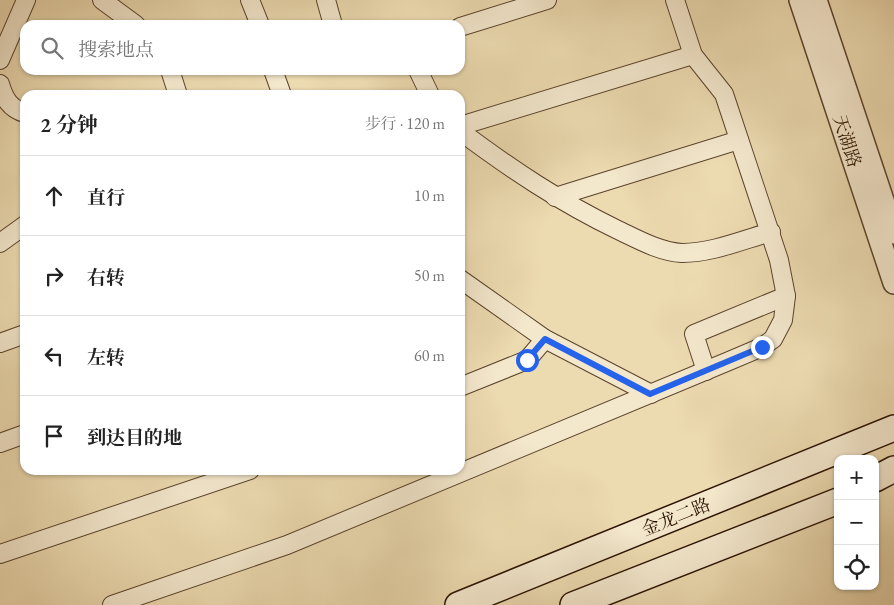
<!DOCTYPE html>
<html lang="zh">
<head>
<meta charset="utf-8">
<style>
  body { margin:0; font-family:"EB Garamond","Noto Serif SC",serif; background:#f6f6f6; color:#222 }
  .controls { position:absolute; right:15px; bottom:15px; display:grid; overflow:hidden; border-radius:10px; box-shadow:0 1px 4px #0004 }
  .controls button { width:45px; height:45px; display:grid; place-items:center; padding:0; border:0; border-bottom:1px solid #e0e0e0; background:#fff; color:#222; font:25px sans-serif }
  .stop { position:absolute; width:15px; height:15px; margin:-11px; border:4px solid #2563eb; border-radius:50%; background:#fff }
  .stop.end { background:#2563eb; border-color:#fff; box-shadow:0 1px 5px #0008 }
  .list { margin:0; padding:0; list-style:none }
  h2 { display:flex; justify-content:space-between; align-items:center; height:65px; margin:0; padding:0 20px; font-size:21px }
  h2 small { font-size:16px; font-weight:400; color:#767676 }
  .list li { display:grid; grid-template-columns:32px 1fr auto; gap:15px; align-items:center; box-sizing:border-box; height:80px; padding:0 20px; border-top:1px solid #e0e0e0 }
  .list b { display:block; font-size:19px; white-space:nowrap }
  .list em { font-size:16px; font-style:normal; color:#767676 }
  .icon { flex:none; width:28px; height:28px; fill:none; stroke:currentColor; stroke-width:2; stroke-linecap:round; stroke-linejoin:round }
  .map { position:relative; flex:none; width:894px; height:605px; overflow:hidden }
  .search { position:absolute; background:#fff; box-shadow:0 1px 4px #0004; left:20px; top:20px; width:445px; height:55px; display:flex; align-items:center; gap:12px; box-sizing:border-box; padding:0 18px; border-radius:15px; color:#767676; font-size:19px }
  .panel { position:absolute; background:#fff; box-shadow:0 1px 4px #0004; left:20px; top:90px; width:445px; height:385px; border-radius:15px }
  .map>svg:first-child { display:block }
  .lines { fill:none; stroke-linecap:round; stroke-linejoin:round }
  .minor-casing { stroke:#5b442c; stroke-width:20 }
  .tertiary-casing { stroke:#5b442c; stroke-width:24 }
  .secondary-casing { stroke:#2b1200; stroke-width:28 }
  .minor { stroke:#f3e7cc; stroke-width:18 }
  .tertiary { stroke:#f3e7cc; stroke-width:21 }
  .secondary { stroke:#f3e7cc; stroke-width:25 }
  .route { stroke:#2563eb; stroke-width:6 }
  .labels { text-anchor:middle; stroke-width:5; stroke-linejoin:round; paint-order:stroke }
  .street-label { font-size:18px; fill:#2b1200; stroke:#f3e7cc }
</style>
</head>
<body>
<div class="map">
<svg width="894" height="605" viewBox="0 0 894 605">
  <rect width="100%" height="100%" fill="#ecdab0"/>
  <filter id="stains"><feTurbulence type="fractalNoise" baseFrequency=".004" numOctaves="4"/><feColorMatrix values="0 0 0 0 .2 0 0 0 0 .09 0 0 0 0 .02 0 0 0 .5 -.17"/></filter>
  <radialGradient id="worn" r=".72"><stop offset=".6" stop-color="#630" stop-opacity="0"/><stop offset="1" stop-color="#630" stop-opacity=".3"/></radialGradient>
  <g class="lines">
    <defs>
      <g id="minor">
        <path d="M 102,0 L 136,25"/>
        <path d="M 250,0 L 260,25"/>
        <path d="M 326,0 L 333,25"/>
        <path d="M 460,27 L 547,0"/>
        <path d="M 0,60 L 26,0"/>
        <path d="M 170,70 L 178,95"/>
        <path d="M 273,70 L 282,95"/>
        <path d="M 418,70 L 430,95"/>
        <path d="M 0,84 C 4,98 10,109 25,113"/>
        <path d="M 460,126 L 693,55"/>
        <path d="M 460,131 C 511,169 560,202 618,230 C 637,239 660,252 682,253 C 712,253 742,240 771,232"/>
        <path d="M 555,197 L 739,140"/>
        <path d="M 0,243 L 25,225"/>
        <path d="M 460,279 L 545,339 L 651,394"/>
        <path d="M 0,343 L 25,334"/>
        <path d="M 706,371 L 694,334 L 786,296"/>
        <path d="M 460,387 L 527,360 L 545,339"/>
        <path d="M 0,443 L 25,434"/>
        <path d="M 0,554 L 250,470"/>
        <path d="M 112,605 L 287,545 L 729,361 L 762,347 L 773,339 L 783,320 L 786,296 L 779,260 L 724,94 L 693,55 L 675,0"/>
      </g>
      <g id="tertiary">
        <path d="M 800,0 L 894,283"/>
        <path d="M 816,0 L 894,233"/>
      </g>
      <g id="secondary">
        <path d="M 875,479 L 894,469"/>
        <path d="M 458,605 L 894,428"/>
        <path d="M 573,605 L 838,501"/>
      </g>
    </defs>
    <use href="#minor" class="minor-casing"/>
    <use href="#tertiary" class="tertiary-casing"/>
    <use href="#secondary" class="secondary-casing"/>
    <use href="#minor" class="minor"/>
    <use href="#tertiary" class="tertiary"/>
    <use href="#secondary" class="secondary"/>
  </g>
  <g class="lines">
    <path class="route" d="M 527,360 L 545,339 L 650,394 L 762,347"/>
  </g>
  <g class="labels">
    <g class="street-label">
      <text transform="translate(847 141) rotate(72)" y="6">天湖路</text>
      <text transform="translate(676 517) rotate(-22)" y="6">金龙二路</text>
    </g>
  </g>
  <rect width="100%" height="100%" filter="url(#stains)"/>
  <rect width="100%" height="100%" fill="url(#worn)"/>
</svg>
<div class="controls">
<button>+</button>
<button>−</button>
<button><svg class="icon" aria-label="locate" viewBox="0 0 24 24"><circle cx="12" cy="12" r="6"/><path d="M12 2v4M12 18v4M2 12h4M18 12h4"/></svg></button>
</div>
<div class="stop" style="left:527px;top:360px"></div>
<div class="stop end" style="left:762px;top:347px"></div>
<div class="search"><svg class="icon" aria-label="search" viewBox="0 0 24 24"><circle cx="10" cy="10" r="6"/><path d="M15 15l6 6"/></svg>搜索地点</div>
<section class="panel">
<h2>2 分钟<small>步行 · 120 m</small></h2>
<ul class="list">
<li><svg class="icon" aria-label="ahead" viewBox="0 0 24 24"><path d="M12 20V5M6 11l6-6 6 6"/></svg><div><b>直行</b></div><em>10 m</em></li>
<li><svg class="icon" aria-label="right" viewBox="0 0 24 24"><path d="M7 20v-9h11M14 6l5 5-5 5"/></svg><div><b>右转</b></div><em>50 m</em></li>
<li><svg class="icon" aria-label="left" viewBox="0 0 24 24"><path d="M17 20v-9H6M10 6l-5 5 5 5"/></svg><div><b>左转</b></div><em>60 m</em></li>
<li><svg class="icon" aria-label="arrive" viewBox="0 0 24 24"><path d="M6 21V4h12l-3 4 3 4H6"/></svg><div><b>到达目的地</b></div></li>
</ul>
</section>
</div>
</body>
</html>
